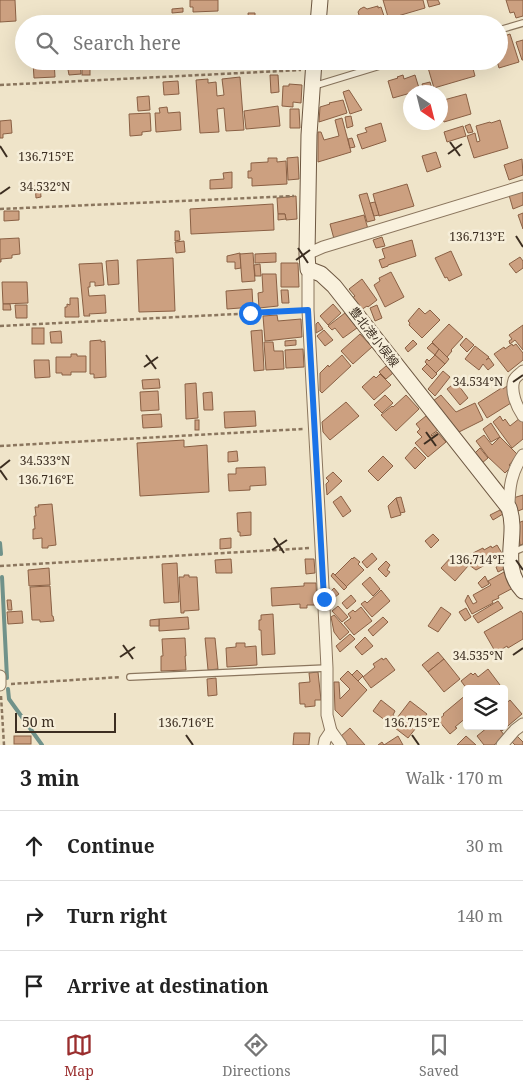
<!DOCTYPE html>
<html lang="en">
<head>
<meta charset="utf-8">
<style>
  body { margin:0; font-family:"Noto Serif","Noto Sans JP",serif; background:#f6f6f6; color:#222 }
  .controls { position:absolute; right:15px; bottom:15px; display:grid; overflow:hidden; border-radius:5px; box-shadow:0 5px 20px #0002 }
  .controls button { width:45px; height:45px; display:grid; place-items:center; padding:0; border:0; border-bottom:1px solid #e0e0e0; background:#fff; color:#222; font:25px sans-serif }
  .compass { position:absolute; left:403px; top:85px; width:45px; height:45px; border-radius:50%; background:#fff; box-shadow:0 5px 20px #0002; rotate:145deg }
  .scale { position:absolute; left:15px; bottom:12px; width:101px; box-sizing:border-box; padding-left:5px; border:2px solid #3c2e21; border-top:0; font-size:14px; line-height:18px; white-space:nowrap; color:#3c2e21; -webkit-text-stroke:4px #f6eed9; paint-order:stroke }
  .stop { position:absolute; width:15px; height:15px; margin:-11px; border:4px solid #1a73e8; border-radius:50%; background:#fff }
  .stop.end { background:#1a73e8; border-color:#fff; box-shadow:0 1px 5px #0008 }
  .list { margin:0; padding:0; list-style:none }
  h2 { display:flex; justify-content:space-between; align-items:center; height:65px; margin:0; padding:0 20px; font-size:21px }
  h2 small { font-size:16px; font-weight:400; color:#767676 }
  .list li { display:grid; grid-template-columns:32px 1fr auto; gap:15px; align-items:center; box-sizing:border-box; height:70px; padding:0 20px; border-top:1px solid #e0e0e0 }
  .list b { display:block; font-size:19px; white-space:nowrap }
  .list em { font-size:16px; font-style:normal; color:#767676 }
  .icon { flex:none; width:28px; height:28px; fill:none; stroke:currentColor; stroke-width:2; stroke-linecap:round; stroke-linejoin:round }
  .map { position:relative; flex:none; width:523px; height:745px; overflow:hidden }
  .search { position:absolute; background:#fff; box-shadow:0 5px 20px #0002; left:15px; right:15px; top:15px; height:55px; display:flex; align-items:center; gap:12px; box-sizing:border-box; padding:0 18px; border-radius:28px; color:#767676; font-size:19px }
  .sheet { height:275px; background:#fff }
  nav { display:flex; justify-content:space-around; align-items:center; box-sizing:border-box; height:70px; border-top:1px solid #e0e0e0; background:#fff; font-size:14px; color:#767676 }
  nav a { display:grid; justify-items:center; gap:2px }
  nav .on { color:#9a2e2e }
  .map>svg:first-child { display:block }
  .lines { fill:none; stroke-linecap:round; stroke-linejoin:round }
  .stream { stroke:#70928a; stroke-width:4 }
  .building { fill:#cca080; stroke:#8a6044 }
  .lane-casing { stroke:#8b765e; stroke-width:8 }
  .street-casing { stroke:#8b765e; stroke-width:13 }
  .secondary-casing { stroke:#6d5741; stroke-width:17 }
  .path { stroke:#8b765e; stroke-width:2.5; stroke-dasharray:4 2.5; stroke-linecap:butt }
  .lane { stroke:#f9f1dd; stroke-width:5.5 }
  .street { stroke:#f9f1dd; stroke-width:11 }
  .secondary { stroke:#f9f1dd; stroke-width:15 }
  .route { stroke:#1a73e8; stroke-width:6 }
  .ticks { fill:none; stroke:#3c2e21; stroke-width:2 }
  .labels { text-anchor:middle; stroke-width:5; stroke-linejoin:round; paint-order:stroke }
  .street-label { font-size:12px; fill:#3c2e21; stroke:#f6eed9 }
  .ticks-label { font-size:12px; text-anchor:middle; fill:#3c2e21; stroke:#f6eed9; stroke-width:5; stroke-linejoin:round; paint-order:stroke }
</style>
</head>
<body>
<div class="map">
<svg width="523" height="745" viewBox="0 0 523 745">
  <rect width="100%" height="100%" fill="#efe4c9"/>
  <g class="lines">
    <g class="stream">
      <path d="M 0,543 L 1,554"/>
      <path d="M 2,577 L 7,678"/>
      <path d="M 8,689 L 9,699 L 42,745"/>
    </g>
  </g>
  <g class="building">
    <path d="M 0,0 L 15,0 L 16,21 L 0,22 Z"/>
    <path d="M 190,0 L 218,0 L 218,11 L 193,12 L 193,7 L 190,7 Z"/>
    <path d="M 383,0 L 423,0 L 425,8 L 391,18 L 391,16 L 388,17 Z"/>
    <path d="M 427,0 L 438,0 L 440,4 L 429,7 Z"/>
    <path d="M 506,0 L 523,0 L 523,16 L 516,18 L 514,12 L 510,13 Z"/>
    <path d="M 378,6 L 378,8 L 381,7 L 385,19 L 371,24 L 362,24 L 358,12 L 360,9 L 364,7 L 367,9 Z"/>
    <path d="M 183,8 L 183,12 L 172,13 L 172,9 Z"/>
    <path d="M 248,13 L 255,13 L 255,24 L 249,24 Z"/>
    <path d="M 341,16 L 346,24 L 333,24 L 332,21 Z"/>
    <path d="M 247,19 L 247,24 L 237,24 L 237,20 Z"/>
    <path d="M 510,34 L 519,62 L 499,68 L 497,61 L 499,61 L 499,49 L 501,49 L 499,38 Z"/>
    <path d="M 523,40 L 523,60 L 522,60 L 516,42 Z"/>
    <path d="M 45,61 L 54,61 L 55,77 L 34,78 L 33,62 Z"/>
    <rect x="82" y="61" width="8" height="14"/>
    <path d="M 262,61 L 304,61 L 304,62 L 263,64 Z"/>
    <path d="M 426,61 L 446,61 L 446,63 L 450,61 L 471,61 L 475,76 L 434,88 Z"/>
    <path d="M 80,62 L 81,74 L 69,75 L 67,64 Z"/>
    <path d="M 270,75 L 278,75 L 279,92 L 271,93 Z"/>
    <path d="M 403,75 L 404,79 L 415,75 L 419,88 L 413,89 L 414,92 L 393,98 L 388,81 L 398,78 L 397,77 Z"/>
    <path d="M 240,77 L 244,130 L 226,131 L 224,108 L 217,109 L 219,132 L 200,133 L 196,80 L 208,79 L 208,83 L 216,82 L 217,96 L 224,95 L 222,79 Z"/>
    <path d="M 178,81 L 179,94 L 164,95 L 163,82 Z"/>
    <path d="M 430,82 L 432,89 L 424,91 L 422,84 Z"/>
    <path d="M 289,84 L 302,85 L 301,103 L 293,102 L 293,107 L 282,106 L 283,86 L 289,86 Z"/>
    <path d="M 349,90 L 362,110 L 350,114 L 343,92 Z"/>
    <path d="M 466,94 L 471,114 L 444,122 L 440,110 L 440,101 Z"/>
    <path d="M 149,96 L 150,110 L 138,111 L 137,97 Z"/>
    <path d="M 343,100 L 347,113 L 319,122 L 320,107 L 330,104 L 329,103 Z"/>
    <path d="M 278,106 L 280,126 L 246,129 L 244,111 Z"/>
    <path d="M 167,107 L 168,113 L 180,112 L 181,130 L 156,132 L 155,113 L 160,113 L 159,108 Z"/>
    <path d="M 290,109 L 299,109 L 300,128 L 290,128 Z"/>
    <path d="M 150,113 L 151,131 L 142,132 L 142,135 L 130,136 L 129,114 Z"/>
    <path d="M 351,116 L 353,126 L 347,128 L 345,117 Z"/>
    <path d="M 342,118 L 351,152 L 318,162 L 318,132 L 321,132 L 324,140 L 339,136 L 335,120 Z"/>
    <path d="M 11,120 L 12,133 L 3,134 L 3,138 L 0,138 L 0,121 Z"/>
    <path d="M 500,120 L 508,148 L 474,158 L 467,136 L 475,133 L 477,142 L 480,141 L 476,126 L 490,122 L 491,123 Z"/>
    <path d="M 381,123 L 386,141 L 362,149 L 357,135 L 367,132 L 365,128 Z"/>
    <path d="M 470,124 L 473,132 L 468,133 L 465,126 Z"/>
    <path d="M 463,126 L 466,136 L 447,142 L 444,132 Z"/>
    <path d="M 352,138 L 355,147 L 350,148 L 348,139 Z"/>
    <path d="M 436,152 L 441,167 L 427,172 L 422,156 Z"/>
    <path d="M 298,157 L 299,179 L 288,180 L 287,158 Z"/>
    <path d="M 268,158 L 277,158 L 277,162 L 286,161 L 287,184 L 252,186 L 252,178 L 248,178 L 248,171 L 251,171 L 251,163 L 268,162 Z"/>
    <path d="M 522,159 L 523,175 L 509,180 L 504,165 Z"/>
    <path d="M 232,172 L 232,188 L 210,189 L 210,180 L 224,179 L 223,173 Z"/>
    <path d="M 407,184 L 414,206 L 379,216 L 373,194 Z"/>
    <path d="M 35,185 L 40,185 L 41,197 L 36,198 Z"/>
    <path d="M 523,191 L 523,205 L 513,209 L 509,195 Z"/>
    <path d="M 367,193 L 375,220 L 367,222 L 359,195 Z"/>
    <path d="M 296,196 L 297,219 L 286,220 L 285,214 L 278,214 L 277,198 Z"/>
    <path d="M 375,202 L 379,215 L 374,216 L 370,203 Z"/>
    <path d="M 273,204 L 274,230 L 191,234 L 190,209 Z"/>
    <path d="M 4,211 L 19,211 L 19,220 L 4,221 Z"/>
    <path d="M 523,213 L 523,229 L 518,215 Z"/>
    <path d="M 278,214 L 285,214 L 286,219 L 278,220 Z"/>
    <path d="M 364,215 L 368,229 L 334,239 L 330,224 Z"/>
    <path d="M 175,231 L 179,231 L 180,240 L 175,241 Z"/>
    <path d="M 382,237 L 385,246 L 376,248 L 373,240 Z"/>
    <path d="M 19,238 L 20,254 L 12,255 L 12,258 L 1,259 L 1,262 L 0,262 L 0,239 Z"/>
    <path d="M 412,240 L 416,256 L 388,265 L 388,266 L 382,268 L 379,260 L 385,258 L 382,249 Z"/>
    <path d="M 184,241 L 185,252 L 176,253 L 175,242 Z"/>
    <path d="M 451,251 L 462,275 L 449,281 L 447,277 L 445,278 L 435,258 Z"/>
    <path d="M 240,253 L 241,268 L 235,269 L 235,262 L 227,262 L 227,256 Z"/>
    <path d="M 253,253 L 255,281 L 242,282 L 240,254 Z"/>
    <path d="M 276,253 L 276,262 L 255,263 L 255,254 Z"/>
    <path d="M 520,257 L 523,261 L 523,268 L 516,273 L 509,264 Z"/>
    <path d="M 173,258 L 175,311 L 139,312 L 137,260 Z"/>
    <path d="M 118,260 L 119,284 L 108,285 L 106,261 Z"/>
    <path d="M 102,263 L 104,285 L 95,286 L 95,282 L 90,282 L 90,287 L 88,287 L 89,296 L 105,295 L 106,313 L 89,314 L 90,316 L 84,316 L 79,264 Z"/>
    <path d="M 281,263 L 298,263 L 299,287 L 281,287 Z"/>
    <path d="M 260,264 L 261,276 L 255,276 L 254,265 Z"/>
    <path d="M 391,272 L 404,297 L 385,307 L 374,285 L 380,281 L 379,278 Z"/>
    <path d="M 262,274 L 276,274 L 278,306 L 259,308 L 258,293 L 263,292 Z"/>
    <path d="M 362,279 L 377,300 L 368,307 L 367,306 L 361,310 L 352,298 L 355,296 L 349,289 Z"/>
    <path d="M 2,282 L 27,282 L 28,303 L 3,304 Z"/>
    <path d="M 252,289 L 253,307 L 227,309 L 226,291 Z"/>
    <path d="M 281,290 L 288,290 L 289,303 L 282,303 Z"/>
    <path d="M 70,298 L 78,298 L 79,317 L 65,317 L 65,307 L 67,307 L 67,304 L 70,305 Z"/>
    <path d="M 3,304 L 10,304 L 11,310 L 3,310 Z"/>
    <path d="M 333,304 L 341,313 L 328,325 L 320,316 Z"/>
    <path d="M 15,305 L 27,305 L 27,318 L 16,318 Z"/>
    <path d="M 377,305 L 382,318 L 375,321 L 370,308 Z"/>
    <path d="M 419,308 L 425,314 L 430,310 L 440,320 L 422,338 L 409,325 L 410,323 L 408,321 Z"/>
    <path d="M 345,313 L 357,328 L 343,338 L 335,328 L 332,330 L 328,326 Z"/>
    <path d="M 277,315 L 278,321 L 301,319 L 302,337 L 265,341 L 263,316 Z"/>
    <path d="M 318,322 L 323,329 L 316,333 L 316,324 Z"/>
    <path d="M 449,324 L 463,337 L 451,350 L 452,351 L 447,357 L 432,342 Z"/>
    <path d="M 523,325 L 523,350 L 515,340 L 510,344 L 509,341 L 512,339 L 509,335 Z"/>
    <rect x="32" y="328" width="12" height="16"/>
    <path d="M 262,330 L 264,370 L 254,371 L 251,331 Z"/>
    <path d="M 324,330 L 333,340 L 325,346 L 317,336 Z"/>
    <path d="M 61,331 L 62,343 L 51,343 L 50,332 Z"/>
    <path d="M 360,334 L 372,347 L 353,364 L 341,351 Z"/>
    <path d="M 466,338 L 474,345 L 467,352 L 460,345 Z"/>
    <path d="M 101,340 L 101,342 L 105,341 L 106,377 L 94,378 L 94,374 L 90,374 L 90,341 Z"/>
    <path d="M 296,340 L 296,345 L 285,346 L 285,341 Z"/>
    <path d="M 413,340 L 417,344 L 408,352 L 405,348 Z"/>
    <path d="M 264,342 L 273,342 L 274,351 L 283,351 L 284,369 L 266,370 Z"/>
    <path d="M 432,343 L 439,349 L 435,355 L 427,348 Z"/>
    <path d="M 512,344 L 513,346 L 516,344 L 523,353 L 523,360 L 508,372 L 494,354 L 504,347 L 505,349 Z"/>
    <path d="M 475,346 L 489,357 L 486,360 L 489,358 L 494,365 L 488,370 L 483,364 L 479,370 L 465,359 Z"/>
    <path d="M 303,349 L 304,367 L 286,368 L 285,350 Z"/>
    <path d="M 439,349 L 449,359 L 445,364 L 435,355 Z"/>
    <path d="M 71,354 L 77,354 L 77,356 L 86,356 L 86,372 L 71,372 L 71,375 L 62,375 L 62,373 L 56,373 L 56,357 L 71,357 Z"/>
    <path d="M 342,355 L 351,366 L 322,393 L 320,391 L 320,373 L 328,365 L 329,367 Z"/>
    <path d="M 435,355 L 445,364 L 436,373 L 425,362 L 427,359 L 429,361 Z"/>
    <path d="M 34,360 L 49,360 L 50,377 L 35,378 Z"/>
    <path d="M 427,364 L 437,374 L 432,379 L 422,369 Z"/>
    <path d="M 386,366 L 393,373 L 386,379 L 379,372 Z"/>
    <path d="M 443,371 L 450,377 L 435,396 L 428,389 Z"/>
    <path d="M 380,374 L 391,385 L 374,400 L 362,387 L 374,376 L 376,378 Z"/>
    <path d="M 159,379 L 160,388 L 143,389 L 142,380 Z"/>
    <path d="M 456,382 L 468,398 L 460,405 L 447,389 Z"/>
    <path d="M 196,383 L 198,418 L 186,419 L 185,384 Z"/>
    <path d="M 507,386 L 511,403 L 487,418 L 478,403 L 503,387 L 503,389 Z"/>
    <path d="M 158,391 L 159,410 L 141,411 L 140,392 Z"/>
    <path d="M 212,392 L 213,410 L 204,410 L 203,393 Z"/>
    <path d="M 385,395 L 393,403 L 382,413 L 374,405 Z"/>
    <path d="M 406,395 L 419,409 L 396,431 L 381,415 L 392,406 L 393,407 Z"/>
    <path d="M 441,395 L 456,412 L 475,403 L 483,420 L 459,432 L 433,401 Z"/>
    <path d="M 346,402 L 359,416 L 330,440 L 323,432 L 322,422 Z"/>
    <path d="M 255,411 L 256,426 L 225,428 L 224,412 Z"/>
    <path d="M 161,414 L 162,427 L 143,428 L 142,415 Z"/>
    <path d="M 426,416 L 438,430 L 431,435 L 432,436 L 437,432 L 446,442 L 428,457 L 415,443 L 422,437 L 417,432 L 420,429 L 416,424 Z"/>
    <path d="M 500,416 L 503,421 L 505,419 L 510,426 L 520,418 L 523,422 L 523,439 L 512,448 L 493,422 Z"/>
    <rect x="195" y="420" width="4" height="10"/>
    <path d="M 491,423 L 500,437 L 491,442 L 483,429 Z"/>
    <path d="M 484,435 L 492,445 L 500,437 L 518,455 L 509,465 L 511,467 L 505,473 L 488,457 L 476,441 Z"/>
    <path d="M 184,440 L 184,447 L 207,445 L 209,492 L 140,496 L 137,443 Z"/>
    <path d="M 415,447 L 426,458 L 415,469 L 405,458 Z"/>
    <path d="M 480,448 L 488,458 L 482,463 L 474,454 Z"/>
    <path d="M 237,451 L 238,461 L 228,462 L 228,452 Z"/>
    <path d="M 383,456 L 393,466 L 378,481 L 368,471 Z"/>
    <path d="M 265,467 L 266,485 L 250,486 L 250,490 L 229,491 L 228,474 L 236,474 L 236,468 Z"/>
    <path d="M 333,472 L 342,481 L 327,495 L 326,484 L 329,481 L 326,478 Z"/>
    <path d="M 523,495 L 523,509 L 518,511 L 513,498 Z"/>
    <path d="M 341,496 L 351,511 L 343,517 L 333,502 Z"/>
    <path d="M 401,497 L 405,512 L 400,513 L 396,498 Z"/>
    <path d="M 396,498 L 401,515 L 391,518 L 388,506 Z"/>
    <path d="M 52,504 L 56,545 L 48,546 L 48,548 L 42,548 L 42,538 L 33,539 L 33,529 L 35,529 L 34,516 L 36,516 L 35,507 L 39,507 L 38,505 Z"/>
    <path d="M 500,510 L 503,514 L 493,520 L 490,515 Z"/>
    <path d="M 251,512 L 251,535 L 240,536 L 240,532 L 238,532 L 237,513 Z"/>
    <path d="M 523,521 L 523,544 L 520,545 L 518,523 Z"/>
    <path d="M 433,534 L 439,540 L 431,548 L 425,541 Z"/>
    <path d="M 231,538 L 231,548 L 220,549 L 220,539 Z"/>
    <path d="M 497,545 L 503,555 L 476,570 L 465,562 L 475,557 L 473,553 L 483,548 L 484,550 L 491,546 L 492,548 Z"/>
    <path d="M 372,553 L 377,559 L 367,568 L 362,562 Z"/>
    <path d="M 454,554 L 468,566 L 455,581 L 441,568 Z"/>
    <path d="M 354,557 L 360,562 L 358,564 L 364,570 L 346,587 L 335,575 L 352,558 L 353,559 Z"/>
    <path d="M 231,559 L 232,573 L 216,573 L 215,560 Z"/>
    <path d="M 305,559 L 314,559 L 315,573 L 306,574 Z"/>
    <path d="M 386,561 L 390,565 L 387,570 L 390,572 L 386,577 L 378,569 Z"/>
    <path d="M 177,563 L 179,602 L 164,603 L 162,564 Z"/>
    <path d="M 503,564 L 506,568 L 498,572 L 496,567 Z"/>
    <path d="M 49,568 L 50,585 L 29,586 L 28,570 Z"/>
    <path d="M 504,572 L 513,588 L 498,596 L 499,598 L 492,601 L 493,603 L 472,614 L 465,601 L 468,595 L 473,604 L 477,602 L 473,595 L 491,585 L 488,581 Z"/>
    <path d="M 333,573 L 347,587 L 344,590 L 331,576 Z"/>
    <path d="M 184,575 L 189,575 L 189,577 L 197,577 L 199,610 L 184,611 L 184,613 L 181,613 L 179,577 L 184,577 Z"/>
    <path d="M 485,576 L 489,584 L 482,588 L 478,583 Z"/>
    <path d="M 370,577 L 380,589 L 373,596 L 362,584 Z"/>
    <path d="M 304,583 L 316,583 L 317,605 L 307,605 L 307,608 L 300,608 L 300,604 L 272,606 L 271,588 L 304,586 Z"/>
    <path d="M 50,586 L 52,616 L 53,616 L 54,621 L 40,622 L 40,620 L 32,620 L 30,587 Z"/>
    <path d="M 334,588 L 339,594 L 331,600 L 331,591 Z"/>
    <path d="M 381,590 L 390,601 L 372,617 L 361,604 L 365,601 L 367,603 Z"/>
    <path d="M 351,595 L 356,601 L 347,609 L 342,603 Z"/>
    <path d="M 7,600 L 11,600 L 12,610 L 8,610 Z"/>
    <path d="M 498,601 L 503,608 L 478,623 L 473,616 Z"/>
    <path d="M 338,606 L 348,617 L 342,622 L 332,611 Z"/>
    <path d="M 361,607 L 372,621 L 354,635 L 344,623 L 351,618 L 348,614 L 353,610 L 355,612 Z"/>
    <path d="M 441,607 L 451,614 L 438,632 L 428,626 Z"/>
    <path d="M 466,608 L 471,617 L 465,621 L 459,612 Z"/>
    <path d="M 22,611 L 23,623 L 8,624 L 7,612 Z"/>
    <path d="M 521,611 L 523,614 L 523,639 L 508,648 L 507,646 L 496,653 L 484,632 Z"/>
    <path d="M 273,614 L 275,654 L 262,655 L 261,630 L 259,630 L 259,620 L 261,620 L 261,615 Z"/>
    <path d="M 334,615 L 349,632 L 340,640 L 334,632 L 331,617 Z"/>
    <path d="M 188,617 L 189,629 L 159,631 L 159,619 Z"/>
    <path d="M 383,617 L 388,622 L 373,636 L 368,630 Z"/>
    <path d="M 159,619 L 159,626 L 150,626 L 150,620 Z"/>
    <path d="M 350,634 L 355,639 L 340,652 L 336,646 Z"/>
    <path d="M 365,637 L 373,646 L 362,655 L 355,647 Z"/>
    <path d="M 185,638 L 186,656 L 185,656 L 186,670 L 161,671 L 161,656 L 163,656 L 162,639 Z"/>
    <path d="M 205,638 L 215,638 L 218,669 L 208,670 Z"/>
    <path d="M 236,643 L 245,643 L 245,647 L 256,646 L 257,665 L 227,667 L 226,648 L 236,647 Z"/>
    <path d="M 438,652 L 444,659 L 428,672 L 422,665 Z"/>
    <path d="M 382,658 L 383,660 L 386,658 L 395,670 L 371,688 L 363,677 L 375,667 L 373,664 Z"/>
    <path d="M 444,659 L 460,679 L 444,692 L 428,672 Z"/>
    <path d="M 488,669 L 503,689 L 467,689 L 461,681 L 471,673 L 473,675 L 475,673 L 478,677 Z"/>
    <path d="M 357,670 L 363,676 L 358,681 L 352,675 Z"/>
    <path d="M 348,671 L 367,690 L 342,717 L 335,710 L 334,682 L 339,682 L 340,699 L 350,689 L 340,679 Z"/>
    <path d="M 318,672 L 321,700 L 315,700 L 315,706 L 305,707 L 305,704 L 300,704 L 299,683 L 310,682 L 309,673 Z"/>
    <path d="M 216,678 L 217,695 L 208,696 L 207,679 Z"/>
    <path d="M 467,694 L 467,717 L 455,727 L 457,728 L 450,734 L 438,720 L 444,715 L 443,714 Z"/>
    <path d="M 381,700 L 395,711 L 393,715 L 397,718 L 410,701 L 427,714 L 408,738 L 373,711 Z"/>
    <path d="M 510,700 L 522,714 L 502,731 L 498,726 L 504,726 L 504,705 Z"/>
    <path d="M 487,726 L 497,726 L 505,736 L 494,745 L 484,745 L 477,736 L 488,727 Z"/>
    <path d="M 350,728 L 365,745 L 345,745 L 340,737 Z"/>
    <path d="M 294,733 L 310,733 L 309,745 L 293,745 Z"/>
    <path d="M 516,735 L 523,742 L 523,745 L 515,745 L 510,740 Z"/>
    <rect x="14" y="736" width="17" height="8"/>
    <path d="M 398,736 L 403,745 L 378,745 L 382,742 L 384,745 Z"/>
    <path d="M 466,736 L 476,745 L 457,745 Z"/>
  </g>
  <g class="lines">
    <defs>
      <g id="lane">
        <path d="M 499,30 L 523,23"/>
        <path d="M 314,86 L 396,61"/>
        <path d="M 511,553 L 523,548"/>
        <path d="M 130,677 L 327,668"/>
      </g>
      <g id="street">
        <path d="M 307,254 L 323,247 L 523,186"/>
        <path d="M 308,269 L 308,310 L 321,547 L 327,668 L 327,715 L 331,731 L 341,745"/>
        <path d="M 523,371 C 520,374 516,376 514,380 C 510,392 517,407 523,416"/>
        <path d="M 509,508 C 509,488 511,472 523,455"/>
        <path d="M 0,676 L 0,685"/>
        <path d="M 324,745 L 325,740 L 331,731"/>
        <path d="M 502,745 L 515,730 L 523,724"/>
      </g>
      <g id="secondary">
        <path d="M 318,24 L 320,0"/>
        <path d="M 314,61 L 309,135 L 307,254 L 308,269 L 321,274 L 334,286 L 509,508 C 519,537 499,565 523,591"/>
      </g>
    </defs>
    <use href="#lane" class="lane-casing"/>
    <use href="#street" class="street-casing"/>
    <use href="#secondary" class="secondary-casing"/>
    <g class="path">
      <path d="M 0,85 L 301,70"/>
      <path d="M 0,209 L 294,196"/>
      <path d="M 0,326 L 296,311"/>
      <path d="M 0,446 L 303,429"/>
      <path d="M 0,566 L 310,548"/>
      <path d="M 11,684 L 121,677"/>
      <path d="M 1,696 L 4,745"/>
    </g>
    <use href="#lane" class="lane"/>
    <use href="#street" class="street"/>
    <use href="#secondary" class="secondary"/>
  </g>
  <g class="lines">
    <path class="route" d="M 250,313 L 308,310 L 324,599"/>
  </g>
  <path class="ticks" d="M 450,142 L 460,156M 0,146 L 7,157M 448,154 L 462,144M 0,194 L 10,187M 516,236 L 523,247M 298,248 L 308,263M 296,260 L 310,250M 146,355 L 156,369M 144,367 L 158,357M 513,382 L 523,375M 426,432 L 436,446M 424,444 L 438,434M 0,468 L 10,460M 0,470 L 7,480M 274,538 L 284,553M 272,550 L 287,540M 516,560 L 523,570M 123,645 L 133,659M 513,655 L 523,648M 120,657 L 135,647M 186,735 L 193,745M 412,735 L 419,745"/>
  <g class="labels">
    <g class="street-label">
      <text transform="translate(374 337) rotate(52)" y="4">豊北港小俣線</text>
    </g>
  </g>
  <g class="ticks-label">
    <text x="46" y="161">136.715°E</text>
    <text x="45" y="191">34.532°N</text>
    <text x="477" y="241">136.713°E</text>
    <text x="478" y="386">34.534°N</text>
    <text x="45" y="465">34.533°N</text>
    <text x="46" y="484">136.716°E</text>
    <text x="477" y="564">136.714°E</text>
    <text x="478" y="660">34.535°N</text>
    <text x="186" y="727">136.716°E</text>
    <text x="412" y="727">136.715°E</text>
  </g>
</svg>
<div class="controls">
<button><svg class="icon" aria-label="layers" viewBox="0 0 24 24"><path d="M12 4l9 5-9 5-9-5zM3 14l9 5 9-5"/></svg></button>
</div>
<svg class="compass" viewBox="-18 -18 36 36"><path d="M0-13l5 13h-10z" fill="#e53935"/><path d="M0 13l5-13h-10z" fill="#767676"/></svg>
<div class="scale">50 m</div>
<div class="stop" style="left:250px;top:313px"></div>
<div class="stop end" style="left:324px;top:599px"></div>
<div class="search"><svg class="icon" aria-label="search" viewBox="0 0 24 24"><circle cx="10" cy="10" r="6"/><path d="M15 15l6 6"/></svg>Search here</div>
</div>
<section class="sheet">
<h2>3 min<small>Walk · 170 m</small></h2>
<ul class="list">
<li><svg class="icon" aria-label="ahead" viewBox="0 0 24 24"><path d="M12 20V5M6 11l6-6 6 6"/></svg><div><b>Continue</b></div><em>30 m</em></li>
<li><svg class="icon" aria-label="right" viewBox="0 0 24 24"><path d="M7 20v-9h11M14 6l5 5-5 5"/></svg><div><b>Turn right</b></div><em>140 m</em></li>
<li><svg class="icon" aria-label="arrive" viewBox="0 0 24 24"><path d="M6 21V4h12l-3 4 3 4H6"/></svg><div><b>Arrive at destination</b></div></li>
</ul>
</section>
<nav>
<a class="on"><svg class="icon" aria-label="map" viewBox="0 0 24 24"><path d="M3 6l6-2 6 2 6-2v14l-6 2-6-2-6 2zM9 4v14M15 6v14"/></svg>Map</a>
<a><svg class="icon" aria-label="directions" viewBox="0 0 24 24"><path d="M12 3l9 9-9 9-9-9zM9 14v-3h6M13 9l2 2-2 2"/></svg>Directions</a>
<a><svg class="icon" aria-label="saved" viewBox="0 0 24 24"><path d="M7 4h10v16l-5-4-5 4z"/></svg>Saved</a>
</nav>
</body>
</html>
